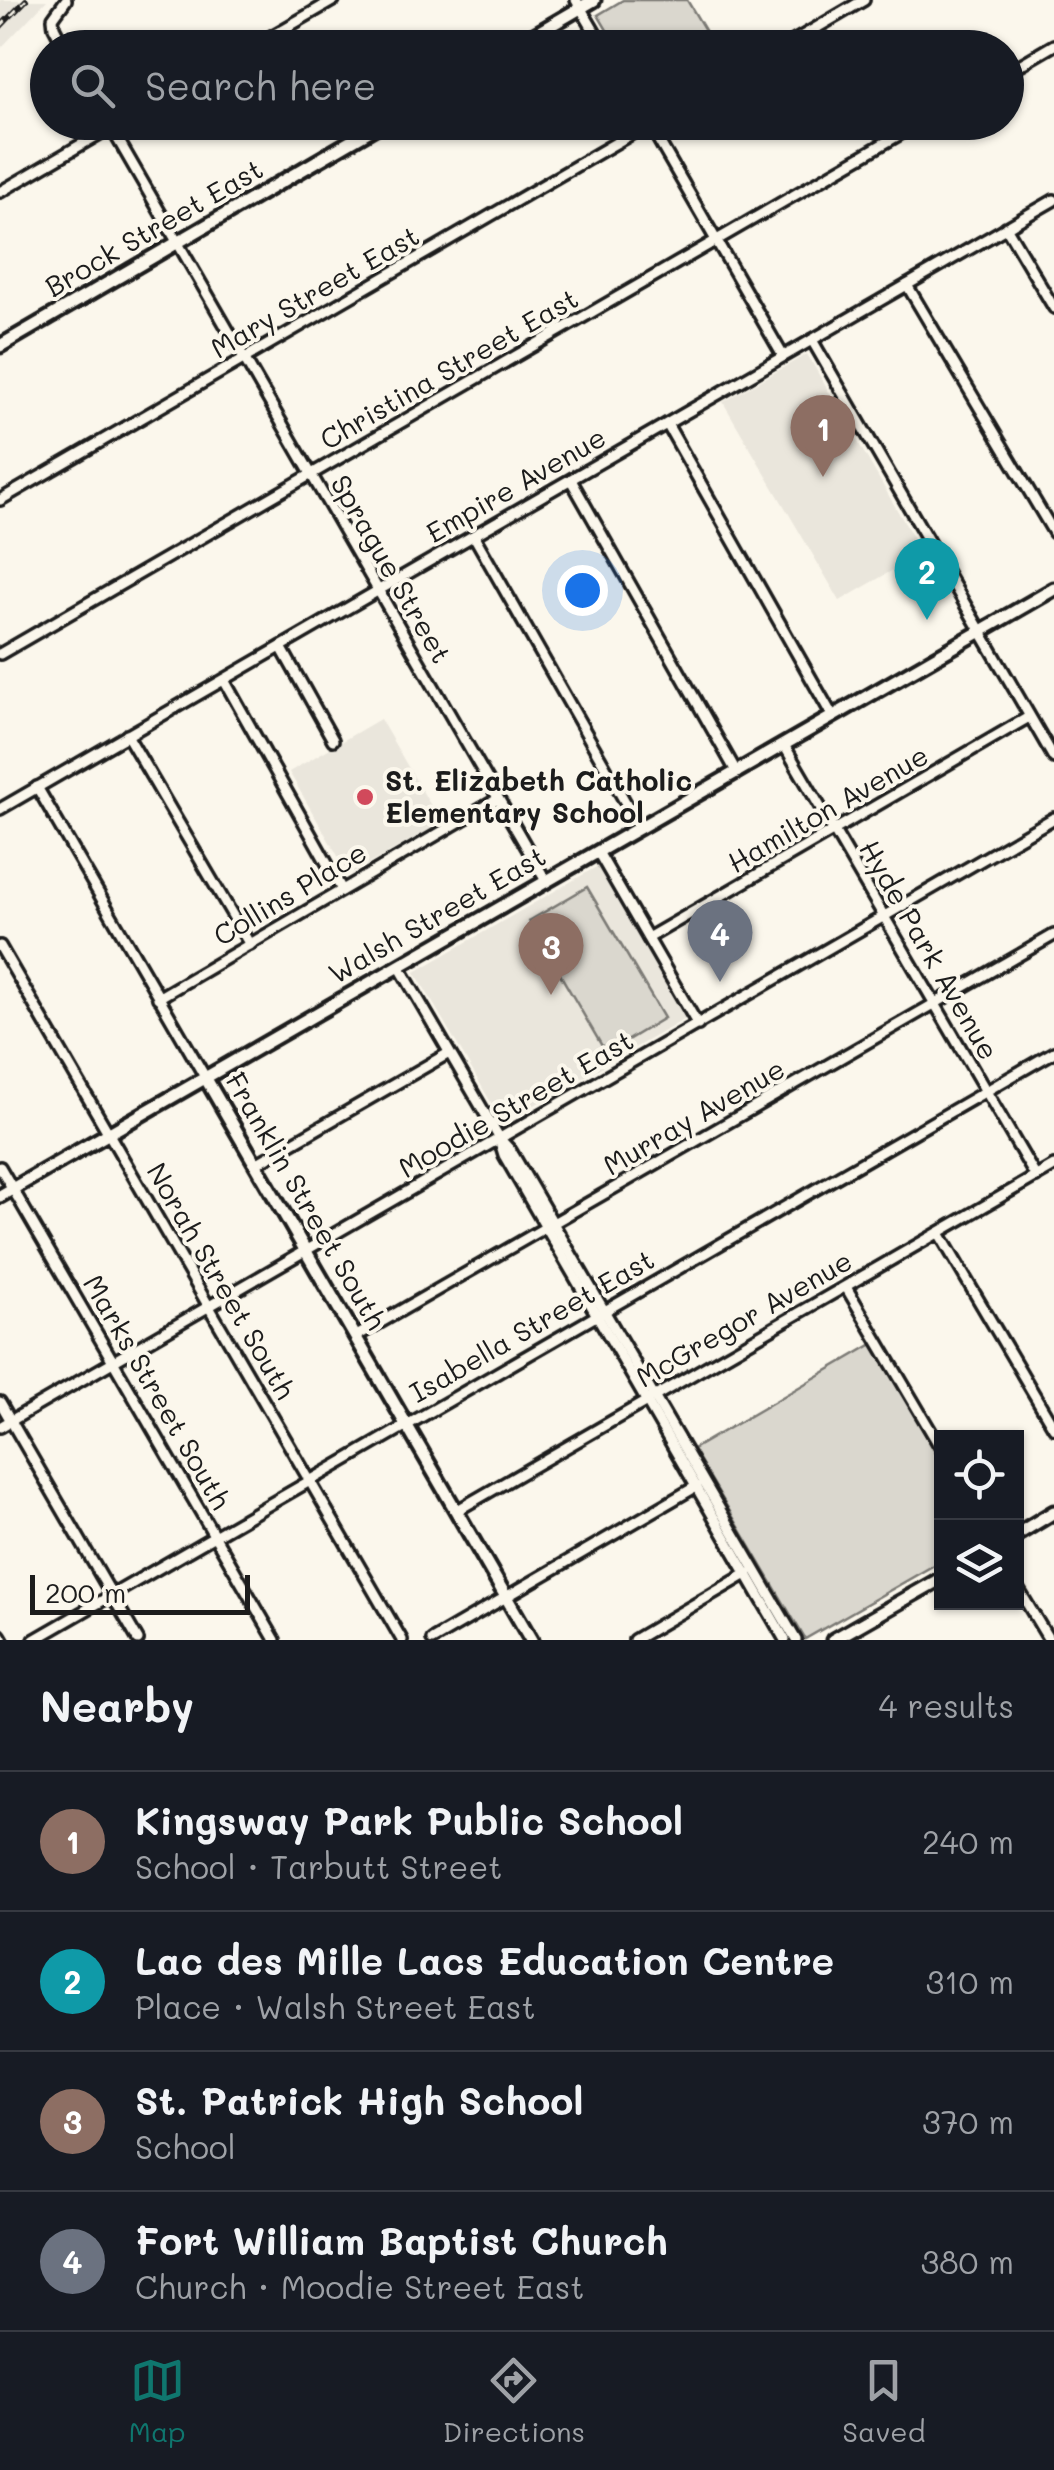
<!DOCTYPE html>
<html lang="en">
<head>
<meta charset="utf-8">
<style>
  body { margin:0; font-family:Mali,sans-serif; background:#242831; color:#f1f3f6 }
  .controls { position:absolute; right:30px; bottom:30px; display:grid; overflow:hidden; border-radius:0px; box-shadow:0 2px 8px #0004 }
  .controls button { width:90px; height:90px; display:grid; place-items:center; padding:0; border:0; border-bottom:2px solid #363941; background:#171b24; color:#f1f3f6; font:50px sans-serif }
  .scale { position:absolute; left:30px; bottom:25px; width:220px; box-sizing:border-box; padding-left:10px; border:5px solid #1c1c1c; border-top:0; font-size:28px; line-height:35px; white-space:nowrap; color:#1c1c1c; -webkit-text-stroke:8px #fbf7ec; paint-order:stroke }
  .you { position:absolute; left:582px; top:590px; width:35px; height:35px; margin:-25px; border:8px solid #fff; border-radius:50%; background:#1a73e8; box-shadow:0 0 0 15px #1a73e833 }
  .badge { display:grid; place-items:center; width:65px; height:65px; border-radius:50%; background:#0f766e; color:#fff; font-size:32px; font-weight:700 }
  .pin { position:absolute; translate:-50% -82px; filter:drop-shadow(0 2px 5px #0008) }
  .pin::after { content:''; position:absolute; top:52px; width:35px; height:30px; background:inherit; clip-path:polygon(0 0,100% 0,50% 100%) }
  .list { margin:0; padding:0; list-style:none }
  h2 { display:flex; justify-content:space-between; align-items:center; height:130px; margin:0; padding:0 40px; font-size:42px }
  h2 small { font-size:32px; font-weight:400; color:#9ea1a6 }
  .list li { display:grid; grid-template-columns:65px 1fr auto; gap:30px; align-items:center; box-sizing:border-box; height:140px; padding:0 40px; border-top:2px solid #363941 }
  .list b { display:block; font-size:38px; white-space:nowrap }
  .list p { margin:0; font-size:32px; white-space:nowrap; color:#9ea1a6 }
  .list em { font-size:32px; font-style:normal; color:#9ea1a6 }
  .icon { flex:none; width:55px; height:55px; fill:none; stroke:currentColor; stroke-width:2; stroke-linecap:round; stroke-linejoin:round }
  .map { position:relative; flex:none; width:1054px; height:1640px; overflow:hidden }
  .search { position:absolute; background:#171b24; box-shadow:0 2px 8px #0004; left:30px; right:30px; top:30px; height:110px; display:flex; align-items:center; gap:25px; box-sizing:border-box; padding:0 35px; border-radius:55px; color:#9ea1a6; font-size:38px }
  .sheet { height:690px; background:#171b24 }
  nav { display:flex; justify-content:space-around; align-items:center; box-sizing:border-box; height:140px; border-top:2px solid #363941; background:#171b24; font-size:28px; color:#9ea1a6 }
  nav a { display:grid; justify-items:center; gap:5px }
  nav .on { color:#0f766e }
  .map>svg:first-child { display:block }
  .built { fill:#eae6dc }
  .green { fill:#dad7ce; stroke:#7b7a75; stroke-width:2.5 }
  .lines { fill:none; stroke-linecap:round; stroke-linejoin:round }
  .street-casing { stroke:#1c1c1c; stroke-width:16 }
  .secondary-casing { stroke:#1c1c1c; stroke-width:19 }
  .street { stroke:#fbf7ec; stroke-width:9 }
  .secondary { stroke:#fbf7ec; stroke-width:11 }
  .rail-casing { stroke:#1c1c1c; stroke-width:6 }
  .rail { stroke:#fbf7ec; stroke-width:2.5; stroke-dasharray:8; stroke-linecap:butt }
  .poi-dot { fill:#d1495b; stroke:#fbf7ec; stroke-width:4 }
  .labels { text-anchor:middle; stroke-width:8; stroke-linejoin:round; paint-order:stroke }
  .street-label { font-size:28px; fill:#1c1c1c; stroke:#fbf7ec }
  .poi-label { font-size:28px; font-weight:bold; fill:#1c1c1c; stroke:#fbf7ec; text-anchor:start }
</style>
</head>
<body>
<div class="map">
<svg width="1054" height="1640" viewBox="0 0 1054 1640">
  <rect width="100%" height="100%" fill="#fbf7ec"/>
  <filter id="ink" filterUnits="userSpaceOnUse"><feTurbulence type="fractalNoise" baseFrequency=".01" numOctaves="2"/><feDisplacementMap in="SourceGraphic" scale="20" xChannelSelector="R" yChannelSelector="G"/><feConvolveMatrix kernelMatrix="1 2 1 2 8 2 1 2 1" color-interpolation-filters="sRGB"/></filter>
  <g filter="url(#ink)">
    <g class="built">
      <path d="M 0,0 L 47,0 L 0,49 Z"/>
      <path d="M 807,354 L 922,553 L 840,601 L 723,402 Z"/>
      <path d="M 380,719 L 441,823 L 349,875 L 289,772 Z"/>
      <path d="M 598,866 L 687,1018 L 503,1123 L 415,972 Z"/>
    </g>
    <g class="green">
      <path d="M 623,0 L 687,0 L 715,47 L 617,47 L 598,15 Z"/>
      <path d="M 587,887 L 664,1018 L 606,1053 L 529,921 Z"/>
      <path d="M 873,1344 L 941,1461 L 941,1561 L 805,1639 L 693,1449 Z"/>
    </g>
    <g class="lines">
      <defs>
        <g id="street">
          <path d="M 576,0 L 604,48"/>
          <path d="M 65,48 L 54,27 L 53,18 L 66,0"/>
          <path d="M 251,48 L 334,0"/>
          <path d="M 782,48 L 864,0"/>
          <path d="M 1006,73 L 1054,45"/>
          <path d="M 108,122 L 546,881"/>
          <path d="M 648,122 L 783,356"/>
          <path d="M 0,192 L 120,122"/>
          <path d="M 1006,227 L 1054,308"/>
          <path d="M 907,285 L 1054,533"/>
          <path d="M 812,340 L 1054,758"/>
          <path d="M 667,424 L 833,717"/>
          <path d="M 571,480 L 737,773"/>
          <path d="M 0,500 L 652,122"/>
          <path d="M 474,536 L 640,828"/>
          <path d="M 281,647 L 333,740"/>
          <path d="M 0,654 L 921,122"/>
          <path d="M 224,680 L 342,890"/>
          <path d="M 127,735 L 250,945"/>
          <path d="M 784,745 L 1036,1177"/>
          <path d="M 37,787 L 205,1077"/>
          <path d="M 0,809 L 1054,200"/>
          <path d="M 598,852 L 698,1025"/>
          <path d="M 648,938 L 1029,717"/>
          <path d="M 0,946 L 402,1640"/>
          <path d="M 399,966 L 500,1139 L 511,1151 L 796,1640"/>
          <path d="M 158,998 L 498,799"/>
          <path d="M 500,1142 L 504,1155 L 785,1640"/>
          <path d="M 256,1164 L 449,1053"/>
          <path d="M 0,1167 L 275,1640"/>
          <path d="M 939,1233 L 1054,1428"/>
          <path d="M 846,1287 L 942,1450"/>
          <path d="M 355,1337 L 1054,935"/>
          <path d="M 0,1402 L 138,1640"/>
          <path d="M 0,1427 L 1054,818"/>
          <path d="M 456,1511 L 1054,1166"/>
          <path d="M 1016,1585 L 1049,1640"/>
          <path d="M 0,1635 L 3,1640"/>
          <path d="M 34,1640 L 1054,1052"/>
          <path d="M 432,1640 L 697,1486"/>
          <path d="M 634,1640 L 748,1573"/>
        </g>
        <g id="secondary">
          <path d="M 512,48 L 594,0"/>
          <path d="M 0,346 L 384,122"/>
          <path d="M 205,1077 L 531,1640"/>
          <path d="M 0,1196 L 1054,589"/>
          <path d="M 1016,1535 L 1054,1512"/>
          <path d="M 833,1640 L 942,1578"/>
        </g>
      </defs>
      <use href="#street" class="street-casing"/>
      <use href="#secondary" class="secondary-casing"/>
      <use href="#street" class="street"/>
      <use href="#secondary" class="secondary"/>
      <defs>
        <path id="rail" d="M 0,27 L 26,0"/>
      </defs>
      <use href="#rail" class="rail-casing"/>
      <use href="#rail" class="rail"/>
    </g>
  </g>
  <circle class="poi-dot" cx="365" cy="797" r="10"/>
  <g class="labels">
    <g class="street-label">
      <text transform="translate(154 228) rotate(-30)" y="10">Brock Street East</text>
      <text transform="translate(315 292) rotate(-30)" y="10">Mary Street East</text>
      <text transform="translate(449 369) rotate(-30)" y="10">Christina Street East</text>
      <text transform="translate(516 485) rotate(-30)" y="10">Empire Avenue</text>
      <text transform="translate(391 569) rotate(60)" y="10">Sprague Street</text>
      <text transform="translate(828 809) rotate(-30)" y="10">Hamilton Avenue</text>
      <text transform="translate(290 894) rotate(-31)" y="10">Collins Place</text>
      <text transform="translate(437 915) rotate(-30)" y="10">Walsh Street East</text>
      <text transform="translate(929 950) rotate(60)" y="10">Hyde Park Avenue</text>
      <text transform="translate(516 1104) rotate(-30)" y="10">Moodie Street East</text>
      <text transform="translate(694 1117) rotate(-30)" y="10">Murray Avenue</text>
      <text transform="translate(306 1201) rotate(60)" y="10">Franklin Street South</text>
      <text transform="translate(221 1281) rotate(60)" y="10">Norah Street South</text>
      <text transform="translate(744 1319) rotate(-30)" y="10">McGregor Avenue</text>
      <text transform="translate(532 1326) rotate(-30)" y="10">Isabella Street East</text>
      <text transform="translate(157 1392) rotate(60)" y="10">Marks Street South</text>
    </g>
    <g class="poi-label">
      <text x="385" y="791">St. Elizabeth Catholic<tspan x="385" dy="32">Elementary School</tspan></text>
    </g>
  </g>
</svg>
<div class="controls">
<button><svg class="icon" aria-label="locate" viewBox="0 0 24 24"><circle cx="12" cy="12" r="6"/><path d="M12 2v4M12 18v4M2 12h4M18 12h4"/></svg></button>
<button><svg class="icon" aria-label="layers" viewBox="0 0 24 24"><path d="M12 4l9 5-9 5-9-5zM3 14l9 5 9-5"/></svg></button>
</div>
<div class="scale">200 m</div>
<div class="you"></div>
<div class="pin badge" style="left:823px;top:477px;background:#8d6e63">1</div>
<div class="pin badge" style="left:927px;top:620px;background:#0f9aa8">2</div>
<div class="pin badge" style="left:551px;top:995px;background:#8d6e63">3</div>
<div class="pin badge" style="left:720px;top:982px;background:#6b7280">4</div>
<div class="search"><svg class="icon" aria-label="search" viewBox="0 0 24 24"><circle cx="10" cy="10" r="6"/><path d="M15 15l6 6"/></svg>Search here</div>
</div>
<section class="sheet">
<h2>Nearby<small>4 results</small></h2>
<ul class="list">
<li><span class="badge" style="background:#8d6e63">1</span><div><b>Kingsway Park Public School</b><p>School · Tarbutt Street</p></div><em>240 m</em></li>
<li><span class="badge" style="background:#0f9aa8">2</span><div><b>Lac des Mille Lacs Education Centre</b><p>Place · Walsh Street East</p></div><em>310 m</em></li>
<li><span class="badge" style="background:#8d6e63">3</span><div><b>St. Patrick High School</b><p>School</p></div><em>370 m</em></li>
<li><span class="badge" style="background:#6b7280">4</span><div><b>Fort William Baptist Church</b><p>Church · Moodie Street East</p></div><em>380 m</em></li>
</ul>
</section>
<nav>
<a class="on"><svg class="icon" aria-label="map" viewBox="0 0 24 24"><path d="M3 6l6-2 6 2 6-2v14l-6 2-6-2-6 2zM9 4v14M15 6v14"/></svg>Map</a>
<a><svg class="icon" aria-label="directions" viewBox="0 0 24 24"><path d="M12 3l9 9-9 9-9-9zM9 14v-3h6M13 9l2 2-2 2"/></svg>Directions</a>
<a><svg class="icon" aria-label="saved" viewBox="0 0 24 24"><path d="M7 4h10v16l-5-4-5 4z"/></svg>Saved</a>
</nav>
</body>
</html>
